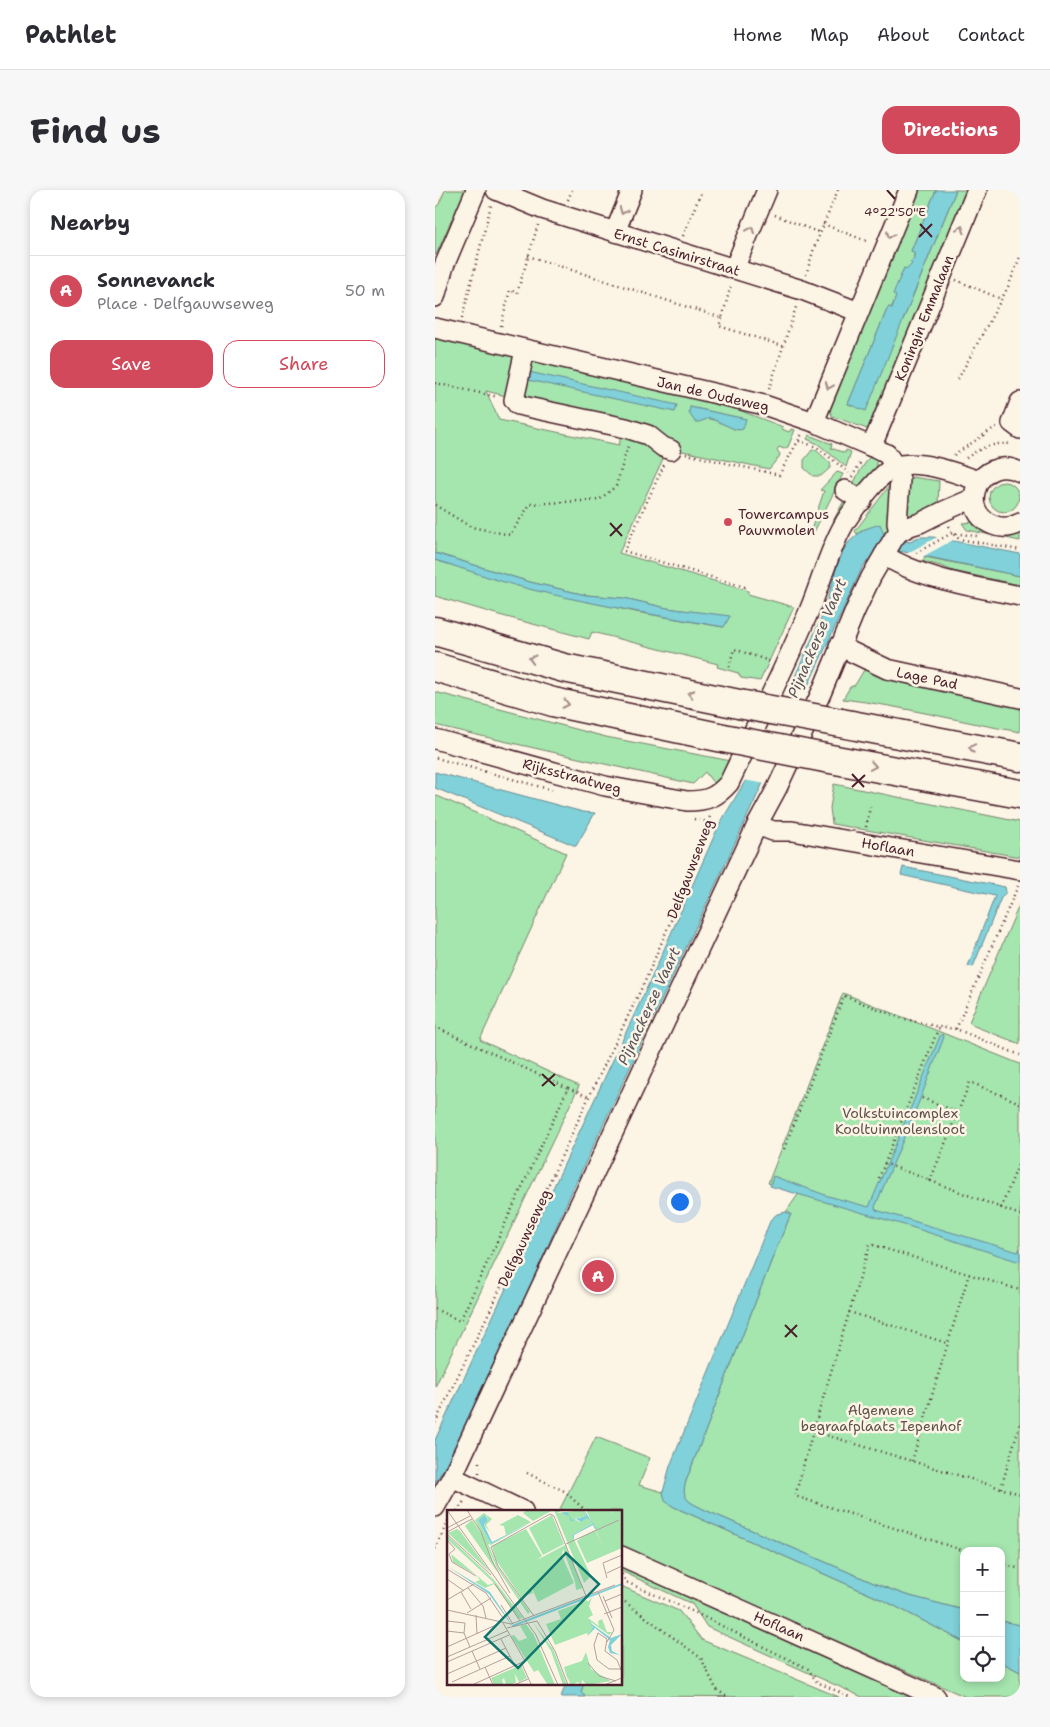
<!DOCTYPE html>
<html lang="en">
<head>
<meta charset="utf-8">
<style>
  body { margin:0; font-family:"Shantell Sans",sans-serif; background:#f7f7f7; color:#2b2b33 }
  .controls { position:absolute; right:15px; bottom:15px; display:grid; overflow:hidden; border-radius:10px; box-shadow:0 2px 8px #0003 }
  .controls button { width:45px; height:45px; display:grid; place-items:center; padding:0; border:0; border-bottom:1px solid #e1e1e2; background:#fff; color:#2b2b33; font:25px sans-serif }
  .you { position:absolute; left:244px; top:1011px; width:18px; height:18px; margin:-12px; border:4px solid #fff; border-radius:50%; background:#1a73e8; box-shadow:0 0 0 8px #1a73e833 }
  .badge { display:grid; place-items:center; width:32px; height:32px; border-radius:50%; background:#d1495b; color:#fff; font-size:16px; font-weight:700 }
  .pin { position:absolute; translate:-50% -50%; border:2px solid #fff; box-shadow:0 1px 5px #0006 }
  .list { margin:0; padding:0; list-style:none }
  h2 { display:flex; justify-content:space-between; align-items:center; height:65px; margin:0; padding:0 20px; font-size:21px }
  h2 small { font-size:16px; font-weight:400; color:#7c7c81 }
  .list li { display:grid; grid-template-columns:32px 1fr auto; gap:15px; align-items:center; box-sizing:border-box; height:70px; padding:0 20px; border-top:1px solid #e1e1e2 }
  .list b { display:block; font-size:19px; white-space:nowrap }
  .list p { margin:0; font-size:16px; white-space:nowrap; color:#7c7c81 }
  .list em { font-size:16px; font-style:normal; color:#7c7c81 }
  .actions { display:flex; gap:10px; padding:15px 20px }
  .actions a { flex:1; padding:11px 0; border:1px solid #d1495b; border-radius:15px; text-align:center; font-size:18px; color:#d1495b }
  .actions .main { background:#d1495b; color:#fff }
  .icon { flex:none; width:28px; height:28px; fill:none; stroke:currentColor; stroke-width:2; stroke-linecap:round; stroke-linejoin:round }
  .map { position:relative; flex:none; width:585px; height:1507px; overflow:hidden; border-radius:15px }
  header { display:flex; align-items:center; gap:30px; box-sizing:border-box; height:70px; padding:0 25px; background:#fff; border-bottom:1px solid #e1e1e2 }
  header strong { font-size:24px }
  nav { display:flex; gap:28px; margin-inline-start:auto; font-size:18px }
  .intro { display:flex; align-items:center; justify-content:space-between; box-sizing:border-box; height:120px; padding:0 30px }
  h1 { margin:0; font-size:35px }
  .button { padding:12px 22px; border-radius:15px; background:#d1495b; color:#fff; font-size:18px; font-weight:700 }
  main { display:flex; gap:30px; padding:0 30px }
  aside { flex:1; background:#fff; border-radius:15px; box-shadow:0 2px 8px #0003 }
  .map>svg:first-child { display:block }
  .green { fill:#a5e5ae; stroke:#78826c; fill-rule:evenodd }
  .water { fill:#80d1d9; stroke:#6a8a93 }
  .pier { fill:#fcf5e5 }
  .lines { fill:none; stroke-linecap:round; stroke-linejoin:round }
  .minor-casing { stroke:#4a1f2b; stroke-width:22 }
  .highway-casing { stroke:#4a1f2b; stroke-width:31 }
  .path { stroke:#4a1f2b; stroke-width:2.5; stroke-dasharray:1 4; stroke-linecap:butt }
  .minor { stroke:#fcf5e5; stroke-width:19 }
  .highway { stroke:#fcf5e5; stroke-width:28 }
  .highway-bridge-casing { stroke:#4a1f2b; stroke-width:31; stroke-linecap:butt }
  .highway-bridge { stroke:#fcf5e5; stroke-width:28 }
  .oneway { stroke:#a38a88 }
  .ticks { fill:none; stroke:#4a1f2b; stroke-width:2 }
  .poi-dot { fill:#d1495b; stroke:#fcf5e5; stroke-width:2 }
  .labels { text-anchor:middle; stroke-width:5; stroke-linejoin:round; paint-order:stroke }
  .street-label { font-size:14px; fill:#4a1f2b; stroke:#fcf5e5 }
  .poi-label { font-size:14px; fill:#4a1f2b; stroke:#fcf5e5; text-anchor:start }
  .park-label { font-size:14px; fill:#61504c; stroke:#fcf5e5 }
  .water-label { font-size:15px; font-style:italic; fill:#5a545f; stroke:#fcf5e5 }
  .inset-road { fill:none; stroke:#b59f9b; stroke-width:1 }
  .view { fill:#0f766e; fill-opacity:0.15; stroke:#0f766e; stroke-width:2.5 }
  .inset-edge { fill:none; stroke:#4a1f2b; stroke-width:2.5 }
  .ticks-label { font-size:12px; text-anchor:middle; fill:#4a1f2b; stroke:#fcf5e5; stroke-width:5; stroke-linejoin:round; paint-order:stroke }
</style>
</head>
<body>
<header>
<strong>Pathlet</strong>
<nav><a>Home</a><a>Map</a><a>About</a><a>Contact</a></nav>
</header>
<div class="intro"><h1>Find us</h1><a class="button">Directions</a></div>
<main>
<aside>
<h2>Nearby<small></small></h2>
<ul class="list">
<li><span class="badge">A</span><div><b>Sonnevanck</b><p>Place · Delfgauwseweg</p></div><em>50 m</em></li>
</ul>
<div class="actions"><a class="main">Save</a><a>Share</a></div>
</aside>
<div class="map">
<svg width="585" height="1507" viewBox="0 0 585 1507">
  <rect width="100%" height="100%" fill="#fcf5e5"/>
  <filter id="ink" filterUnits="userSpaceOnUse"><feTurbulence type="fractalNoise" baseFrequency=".02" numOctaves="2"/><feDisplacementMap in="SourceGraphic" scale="10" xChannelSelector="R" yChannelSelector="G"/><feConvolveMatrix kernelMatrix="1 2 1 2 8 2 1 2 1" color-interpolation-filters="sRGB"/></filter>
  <g filter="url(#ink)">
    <g class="green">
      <path d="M 10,0 L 30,0 L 1,65 L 0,65 L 0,18 L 4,14 Z"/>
      <path d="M 483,0 L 501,0 L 476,61 L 479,62 L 479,69 L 475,72 L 477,74 L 472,79 L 469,78 L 459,105 L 462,106 L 456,118 L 453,117 L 413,214 L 471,123 L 521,0 L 534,0 L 438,235 L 432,239 L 397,226 L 394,218 Z"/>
      <path d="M 0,145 L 85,164 L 75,207 L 51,201 L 64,230 L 184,255 L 186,246 L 83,209 L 91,169 L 283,212 L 348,237 L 347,239 L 354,242 L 356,239 L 360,240 L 353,257 L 349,259 L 344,257 L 342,260 L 345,264 L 344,267 L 334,279 L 233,258 L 184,363 L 313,401 L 313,404 L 359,417 L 325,491 L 306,488 L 303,483 L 282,477 L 283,474 L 157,442 L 154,449 L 64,425 L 0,406 L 0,370 L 96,399 L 201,422 L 288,437 L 294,427 L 232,418 L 189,408 L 151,405 L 95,392 L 0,363 ZM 255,217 L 310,229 L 311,229 L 302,240 L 283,231 L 272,228 Z"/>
      <path d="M 374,245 L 397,254 L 396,258 L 410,263 L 411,260 L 416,262 L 411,277 L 383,254 L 372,249 Z"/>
      <path d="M 377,260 L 381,260 L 396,274 L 395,278 L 386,286 L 378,286 L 369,278 L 369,270 Z"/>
      <path d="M 435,266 L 441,269 L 442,277 L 440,283 L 401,333 L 398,331 L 425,281 Z"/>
      <path d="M 402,282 L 408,284 L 378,344 L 374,346 L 389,301 L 385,300 Z"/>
      <path d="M 477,287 L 504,291 L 503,317 L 473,327 L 465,331 L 471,301 Z"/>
      <circle cx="569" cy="307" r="15"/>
      <path d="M 455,295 L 455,339 L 450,346 L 430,339 L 422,344 L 420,341 Z"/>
      <path d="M 538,332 L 545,335 L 585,341 L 585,351 L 532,340 L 527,333 Z"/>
      <path d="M 490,367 L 585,386 L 585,395 L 518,381 L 506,376 L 487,371 Z"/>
      <path d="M 432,475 L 585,515 L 585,542 C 526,532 468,516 408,509 L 415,497 L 420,495 Z"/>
      <path d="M 0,502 L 171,547 L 296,571 L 285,590 L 279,594 L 270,582 L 258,594 L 33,543 L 0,535 Z"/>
      <path d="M 399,594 L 585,632 L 585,667 L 397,634 L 395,618 Z"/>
      <path d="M 0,605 L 131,663 L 45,850 L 144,896 L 0,1197 Z"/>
      <path d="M 585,713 L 585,854 L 539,836 L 534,832 Z"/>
      <path d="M 408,803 L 585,874 L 585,1435 L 566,1431 L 566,1361 L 529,1361 L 529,1420 L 471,1405 L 441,1394 L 270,1320 C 255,1312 245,1310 251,1291 L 339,1064 L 356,1024 L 351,1022 L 364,1003 L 333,993 Z"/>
      <path d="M 161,1247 L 215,1268 L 204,1295 L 228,1302 L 231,1311 L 239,1317 L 452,1412 L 529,1452 L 529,1488 L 566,1488 L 566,1472 L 585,1482 L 585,1507 L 531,1507 L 186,1357 L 186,1321 L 124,1321 Z"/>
      <path d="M 186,1376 L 493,1507 L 427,1507 L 272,1437 L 257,1414 L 186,1381 Z"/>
      <path d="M 186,1396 L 244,1421 L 267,1450 L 404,1507 L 148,1506 L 146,1502 L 149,1493 L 186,1493 Z"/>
    </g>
    <g class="water">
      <path d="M 501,0 L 521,0 L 431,221 L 413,214 L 453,117 L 457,118 L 461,106 L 458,104 L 469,78 L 472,79 L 477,74 L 475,72 L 479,69 L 479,63 L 476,61 Z"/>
      <path d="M 94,182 L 242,215 L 240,222 L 93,190 Z"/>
      <path d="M 255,217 L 311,229 L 308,239 L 305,240 L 299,239 L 275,228 L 264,232 L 260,232 L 254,223 Z"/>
      <path d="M 445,334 L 450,347 L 475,352 L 478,351 L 478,349 L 485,347 L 498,347 L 585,364 L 585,386 L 445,357 L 428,376 C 333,585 235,791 138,999 C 93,1097 57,1201 0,1293 L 0,1250 L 215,791 L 284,635 L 318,578 L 348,513 L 389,422 L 404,368 L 413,353 L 423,344 L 430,339 Z"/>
      <path d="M 0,363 L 95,392 L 151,405 L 189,408 L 232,418 L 295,426 L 289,437 C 225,426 161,415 98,400 C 65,392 33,380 0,370 Z"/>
      <path d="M 0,582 L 148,622 L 160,623 L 141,656 L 0,598 Z"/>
      <path d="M 468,677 L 570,697 L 571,702 L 566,708 L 538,777 L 533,776 L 560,706 L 466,685 Z"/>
      <path d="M 507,844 L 509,847 L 486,907 L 440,1017 L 441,1020 L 583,1062 L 585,1058 L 585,1072 L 476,1037 L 335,996 L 338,986 L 393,1006 L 434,1017 L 465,944 L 505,846 Z"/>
      <path d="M 351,1022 L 356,1024 L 339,1064 L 251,1291 C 245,1310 255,1312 270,1320 L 441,1394 L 471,1405 L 529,1420 L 529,1452 L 452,1412 L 239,1317 L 230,1311 L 228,1302 L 235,1276 L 336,1029 L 342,1024 Z"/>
      <path d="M 566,1431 L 585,1435 L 585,1482 L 566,1472 Z"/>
      <path d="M 131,1493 L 149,1493 L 146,1502 L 150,1507 L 126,1507 Z"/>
    </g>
    <g class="pier">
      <path d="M 504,346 L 520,349 L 487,367 L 471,364 Z"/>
      <path d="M 352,498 L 373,502 L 331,594 L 308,590 L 315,577 Z"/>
    </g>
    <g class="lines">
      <defs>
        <g id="minor">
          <path d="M 61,0 L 107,19 L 367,100 L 424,122"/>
          <path d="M 180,42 L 197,0"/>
          <path d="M 299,79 L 332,0"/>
          <path d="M 0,107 L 9,76 L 41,0"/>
          <path d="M 0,138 L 329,215 L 379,232 L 435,256 L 452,264 L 460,276 L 465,289 L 462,333 L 464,342"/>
          <path d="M 90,160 L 79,210 L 83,215 L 191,238 L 213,245 L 228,257 L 236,260"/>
          <path d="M 585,212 L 577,233 L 585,239"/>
          <path d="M 379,232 L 474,0"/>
          <path d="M 435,256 L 441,246 L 542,0"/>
          <path d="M 585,282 C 545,262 520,320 558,335 C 567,339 577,337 585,333"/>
          <path d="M 410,300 L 427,311"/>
          <path d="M 449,365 C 485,389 542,397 585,406"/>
          <path d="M 404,456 L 452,479 L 585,508"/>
          <path d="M 0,549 L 170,596 L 252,611 C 271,611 281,608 294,593 C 321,536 349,479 374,421 C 386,393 393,363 408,336 C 415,323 446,282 459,277 C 483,268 522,283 544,291"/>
          <path d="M 322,635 L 338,641 L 357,641 L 585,680"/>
          <path d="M 17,1287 L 88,1321"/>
          <path d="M 0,1317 L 17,1287 L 322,635 L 342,598 L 387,501 L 420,421 L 436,387 L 459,348 L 464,342 L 475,336 L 485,333 L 509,321 L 539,308"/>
          <path d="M 186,1366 L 501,1507"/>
        </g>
        <g id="highway">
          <path d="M 0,441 L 129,478 L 304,514"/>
          <path d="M 0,477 L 118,512 L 288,548"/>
          <path d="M 406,533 L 585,567"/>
          <path d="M 390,568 L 585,604"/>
        </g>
      </defs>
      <use href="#minor" class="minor-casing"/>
      <use href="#highway" class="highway-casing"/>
      <g class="path">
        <path d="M 133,10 L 137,0"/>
        <path d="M 340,25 L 385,43"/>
        <path d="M 388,34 L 434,52"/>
        <path d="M 248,46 L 267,0"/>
        <path d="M 93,66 L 287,128 L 296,95"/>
        <path d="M 371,85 L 379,58 L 403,0"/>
        <path d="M 521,90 L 566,109"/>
        <path d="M 27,128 L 56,15"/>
        <path d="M 287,128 L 284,136 L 348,156"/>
        <path d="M 66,136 L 75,100 L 82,103 L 103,35"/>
        <path d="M 523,189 L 573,97 L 585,67"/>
        <path d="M 0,193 L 63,207"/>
        <path d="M 334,199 L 362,114"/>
        <path d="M 364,251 L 382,257 L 414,283"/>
        <path d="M 251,264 L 344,285 L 367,244"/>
        <path d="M 519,265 L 562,236"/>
        <path d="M 531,268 C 545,258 559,252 576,254"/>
        <path d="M 229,275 L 189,361 L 313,398"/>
        <path d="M 417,287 L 427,270"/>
        <path d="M 0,315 L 36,337 L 75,345 L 95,314 L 164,310 L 181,296 L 193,256"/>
        <path d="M 514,336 L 517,343 L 524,349 L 585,360"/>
        <path d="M 481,363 L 517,343 L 542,346"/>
        <path d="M 294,477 L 299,459 L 334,471"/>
        <path d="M 1,568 L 117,600"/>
        <path d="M 259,629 L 273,632"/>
        <path d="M 431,637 L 435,617"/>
        <path d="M 0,837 L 133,898 L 25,1131 L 0,1119"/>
        <path d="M 521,839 L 583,696"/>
        <path d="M 133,898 L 154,907"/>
        <path d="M 487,908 L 523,922"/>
        <path d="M 349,959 L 409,806 L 466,828 L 504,837 L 521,839 L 585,865"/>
        <path d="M 449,973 L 585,1025"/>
        <path d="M 444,988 L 504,837"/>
        <path d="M 495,991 L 535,892 L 585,913"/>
        <path d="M 566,1018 L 585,970"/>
        <path d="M 414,1122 L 512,1153"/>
        <path d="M 0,1233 L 59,1112 L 154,907 L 211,789 L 251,695 L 268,650 L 275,626"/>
        <path d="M 378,1241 L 585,1304"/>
        <path d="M 477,1271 L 534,1084"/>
        <path d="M 44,1283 L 44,1271"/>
        <path d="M 92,1283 L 129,1301 L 151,1321"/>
        <path d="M 566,1298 L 585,1233"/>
        <path d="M 22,1321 L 30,1310"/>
        <path d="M 0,1359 L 14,1329"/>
        <path d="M 530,1361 L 360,1306 L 378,1241 L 435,1054 L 585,1100"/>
        <path d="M 566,1373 L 585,1379"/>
        <path d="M 187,1384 L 191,1392 L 259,1422 L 373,1479 L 382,1492 L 415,1507"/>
        <path d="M 186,1409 L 266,1468 L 281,1499 L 292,1507"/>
      </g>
      <use href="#minor" class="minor"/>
      <use href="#highway" class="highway"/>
      <defs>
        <g id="highway-bridge">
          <path d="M 304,514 L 406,533"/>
          <path d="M 288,548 L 390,568"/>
        </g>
      </defs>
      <use href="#highway-bridge" class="highway-bridge-casing"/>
      <use href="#highway-bridge" class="highway-bridge"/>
    </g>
    <defs><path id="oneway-chevron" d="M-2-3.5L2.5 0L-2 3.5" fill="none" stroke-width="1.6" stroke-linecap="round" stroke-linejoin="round" transform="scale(1.25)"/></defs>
    <g class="oneway">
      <use href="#oneway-chevron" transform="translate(188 21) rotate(112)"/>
      <use href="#oneway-chevron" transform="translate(526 39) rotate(-68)"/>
      <use href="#oneway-chevron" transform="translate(316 40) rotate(-68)"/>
      <use href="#oneway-chevron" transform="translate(455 45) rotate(112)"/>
      <use href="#oneway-chevron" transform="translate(394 196) rotate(112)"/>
      <use href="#oneway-chevron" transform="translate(97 469) rotate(-164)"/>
      <use href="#oneway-chevron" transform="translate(256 504) rotate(-168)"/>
      <use href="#oneway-chevron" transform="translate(131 514) rotate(12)"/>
      <use href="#oneway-chevron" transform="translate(537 558) rotate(-169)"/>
      <use href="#oneway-chevron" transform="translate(438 576) rotate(10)"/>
    </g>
  </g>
  <path class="ticks" d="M 452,0 L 460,9M 485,34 L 497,47M 484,47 L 497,34M 175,333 L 187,346M 175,346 L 187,334M 417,584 L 429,597M 417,597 L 430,585M 107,884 L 120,896M 107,896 L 120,884M 350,1135 L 362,1147M 350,1147 L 362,1135"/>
  <circle class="poi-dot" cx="293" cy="332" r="5"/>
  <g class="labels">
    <g class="street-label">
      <text transform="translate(242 62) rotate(17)" y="5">Ernst Casimirstraat</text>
      <text transform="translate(489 128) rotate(-68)" y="5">Koningin Emmalaan</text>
      <text transform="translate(278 204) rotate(13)" y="5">Jan de Oudeweg</text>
      <text transform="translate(492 488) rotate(12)" y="5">Lage Pad</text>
      <text transform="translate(137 586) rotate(15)" y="5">Rijksstraatweg</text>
      <text transform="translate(453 657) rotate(10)" y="5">Hoflaan</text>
      <text transform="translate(255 679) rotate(-69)" y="5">Delfgauwseweg</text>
      <text transform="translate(89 1048) rotate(-65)" y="5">Delfgauwseweg</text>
      <text transform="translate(344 1436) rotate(24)" y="5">Hoflaan</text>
    </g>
    <g class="poi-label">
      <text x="303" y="329">Towercampus<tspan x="303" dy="16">Pauwmolen</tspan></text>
    </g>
    <g class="park-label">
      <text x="465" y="928">Volkstuincomplex<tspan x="465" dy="16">Kooltuinmolensloot</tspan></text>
      <text x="446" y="1225">Algemene<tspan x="446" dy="16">begraafplaats Iepenhof</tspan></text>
    </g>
    <g class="water-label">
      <text transform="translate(382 448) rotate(-67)" y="5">Pijnackerse Vaart</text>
      <text transform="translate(214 816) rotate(-65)" y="5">Pijnackerse Vaart</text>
    </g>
  </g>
  <g transform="translate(12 1320)">
    <rect width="175" height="175" fill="#fcf5e5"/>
    <path d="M 80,0 L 106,0 L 86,11 L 76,3 ZM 107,0 L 116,0 L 110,3 L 137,0 L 139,6 L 127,9 L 133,12 L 141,7 L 145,14 L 125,25 L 144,66 L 137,73 ZM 139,0 L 163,0 L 165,4 L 164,0 L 175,0 L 175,38 L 140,53 L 130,31 L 136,26 L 148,20 L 158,40 ZM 37,3 L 45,9 L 39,15 L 43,22 L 37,15 L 41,10 L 39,5 L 31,10 L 44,34 L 85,12 L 44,35 L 41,34 L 51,57 L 83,102 L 81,104 L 50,58 L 28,10 ZM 71,5 L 84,12 L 59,25 L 57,16 L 52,15 ZM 105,5 L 117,34 L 96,45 L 82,18 ZM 25,10 L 35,25 L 51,63 L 18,16 ZM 10,19 L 13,21 L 44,63 L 1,23 ZM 79,19 L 95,46 L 90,50 L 118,35 L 136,78 L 129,80 L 128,72 L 116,39 L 115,46 L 127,73 L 91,92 L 83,74 L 86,83 L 74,87 L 49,50 L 45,36 ZM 0,25 L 47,70 L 76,108 L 72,109 L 47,74 L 38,78 L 28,72 L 33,70 L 29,65 L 6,52 L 4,44 L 41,75 L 47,73 L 0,29 ZM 145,87 L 142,96 L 146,105 L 141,108 L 152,116 L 151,111 L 155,109 L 160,122 L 165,122 L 162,125 L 144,112 L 146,118 L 141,126 L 140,123 L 108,135 L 99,114 L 114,109 L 111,101 L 140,90 L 141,92 ZM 85,111 L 106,139 L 120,175 L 116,175 L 104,141 ZM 79,114 L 87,125 L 108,175 L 101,175 L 91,160 L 87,162 L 64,126 L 67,125 L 72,131 L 80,128 L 73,116 ZM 139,142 L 144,159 L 164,171 L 140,175 L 135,151 L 140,175 L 135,170 L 134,175 L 131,172 L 124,175 L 120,166 L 122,175 L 117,157 L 135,151 ZM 74,155 L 80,168 L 72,172 L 68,164 L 69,173 L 59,175 L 57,168 L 55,170 L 57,175 L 47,175 L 44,168 Z" fill="#a5e5ae"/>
    <path d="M 137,0 L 149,18 L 153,17 L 148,19 L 146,15 L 127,25 L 127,30 L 125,25 L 145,14 L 143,10 L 140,8 L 134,12 L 129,9 L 124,12 L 122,6 L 114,3 L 120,2 L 125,10 L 139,6 ZM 38,5 L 41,10 L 37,15 L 45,32 L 85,12 L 44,34 L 31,10 ZM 0,56 L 43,82 L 65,115 L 175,73 L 175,75 L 66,117 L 42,84 ZM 142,112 L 164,128 L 175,124 L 164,135 L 165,141 L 173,145 L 163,143 L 161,137 L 163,130 L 148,118 L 142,125 L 146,117 Z" fill="#80d1d9"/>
    <path class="inset-road" d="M 0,0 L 89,125 L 111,175M 20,0 L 34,22 L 45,51 L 63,83M 0,18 L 23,6M 0,22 L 25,9M 0,24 L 44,65M 0,30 L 8,39 L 2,44 L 5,52 L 29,66M 119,34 L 172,10M 0,59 L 39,83 L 56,108M 160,63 L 175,56M 160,68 L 156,53 L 175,45M 0,69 L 17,81M 48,74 L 73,111M 21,78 L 36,96 L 39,108M 14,82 L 24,99M 151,82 L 167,120 L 160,132M 156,86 L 165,108M 0,90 L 27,74M 158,91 L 175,84M 54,95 L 66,114M 0,100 L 64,114 L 168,75M 20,103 L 44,88M 157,104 L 175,97M 29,105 L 30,124M 87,106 L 51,56 L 44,37 L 103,4 L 107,6 L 139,86M 0,111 L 18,113 L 17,123 L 23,137M 60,118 L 90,111 L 108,141 L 121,175M 0,121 L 17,123M 54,129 L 68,156M 0,137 L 51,114M 25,141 L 33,159M 0,147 L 60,121M 0,152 L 62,125M 141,153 L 152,166 L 169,171M 75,154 L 84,174M 38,157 L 46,175M 174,159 L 162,159 L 150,150 L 147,135 L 151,123 L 160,129 L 158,141 L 170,150 L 175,162M 0,164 L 59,138M 5,172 L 63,146M 25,175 L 78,151 L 56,113M 67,175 L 81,169M 157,175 L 175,168"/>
    <path class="view" d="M 119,43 L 152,74 L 71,158 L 38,127 Z"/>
    <rect width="175" height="175" class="inset-edge"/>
  </g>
  <g class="ticks-label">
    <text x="460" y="26">4°22'50"E</text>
  </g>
</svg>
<div class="controls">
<button>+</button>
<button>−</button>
<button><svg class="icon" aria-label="locate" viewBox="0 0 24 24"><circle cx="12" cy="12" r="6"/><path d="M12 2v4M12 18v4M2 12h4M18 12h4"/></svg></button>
</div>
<div class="you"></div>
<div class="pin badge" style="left:163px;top:1086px">A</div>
</div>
</main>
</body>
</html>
